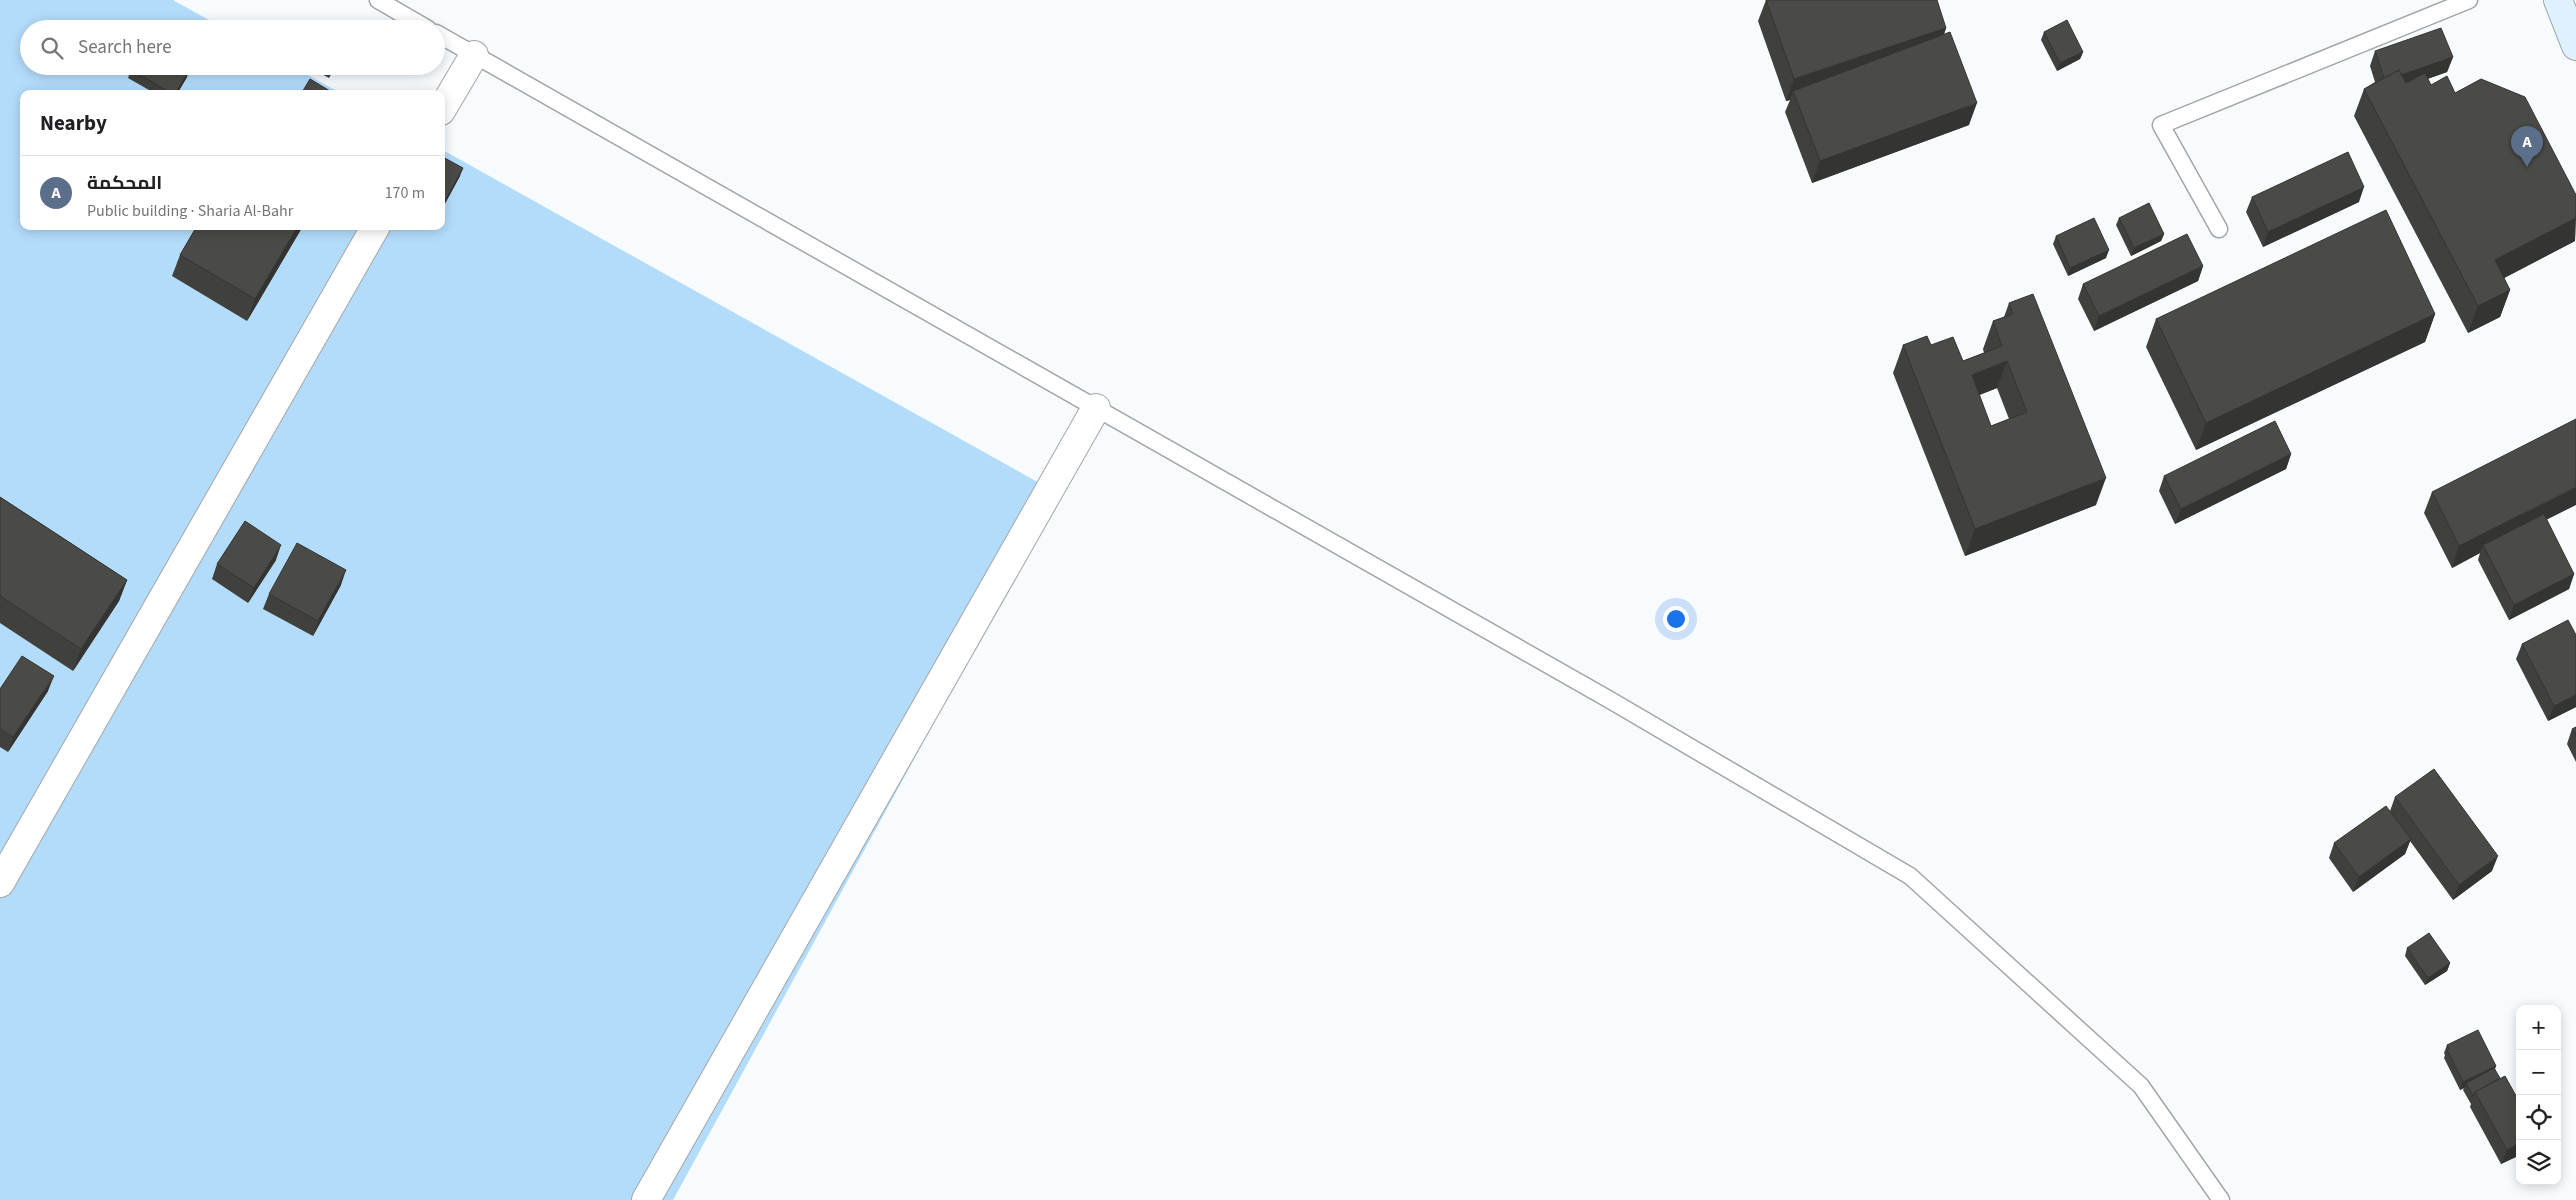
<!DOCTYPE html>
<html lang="en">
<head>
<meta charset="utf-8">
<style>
  body { margin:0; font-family:"Source Sans 3",Cairo,sans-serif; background:#f2f2f2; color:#202124 }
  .controls { position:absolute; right:15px; bottom:15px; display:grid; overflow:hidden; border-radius:10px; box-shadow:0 2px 12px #0003 }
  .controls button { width:45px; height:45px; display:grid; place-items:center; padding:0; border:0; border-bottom:1px solid #e0e0e0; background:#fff; color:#202124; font:25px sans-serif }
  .you { position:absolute; left:1675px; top:618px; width:18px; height:18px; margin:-12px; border:4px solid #fff; border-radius:50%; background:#1a73e8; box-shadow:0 0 0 8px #1a73e833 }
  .badge { display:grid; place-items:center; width:32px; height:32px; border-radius:50%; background:#6f6e10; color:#fff; font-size:16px; font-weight:700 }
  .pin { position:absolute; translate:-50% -41px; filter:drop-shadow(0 1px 2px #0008) }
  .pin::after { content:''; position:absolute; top:26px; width:18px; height:15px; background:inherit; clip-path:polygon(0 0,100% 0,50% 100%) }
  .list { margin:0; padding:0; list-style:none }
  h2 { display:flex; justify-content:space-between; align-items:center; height:65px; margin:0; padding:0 20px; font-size:21px }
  h2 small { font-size:16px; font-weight:400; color:#757577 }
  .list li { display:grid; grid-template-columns:32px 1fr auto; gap:15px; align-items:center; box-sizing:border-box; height:75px; padding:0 20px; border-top:1px solid #e0e0e0 }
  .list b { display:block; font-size:19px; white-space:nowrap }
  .list p { margin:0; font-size:16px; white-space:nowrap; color:#757577 }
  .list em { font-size:16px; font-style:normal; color:#757577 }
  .icon { flex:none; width:28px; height:28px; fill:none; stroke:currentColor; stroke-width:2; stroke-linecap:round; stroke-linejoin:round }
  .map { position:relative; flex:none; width:2576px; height:1200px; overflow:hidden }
  .search { position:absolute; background:#fff; box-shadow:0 2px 12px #0003; left:20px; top:20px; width:425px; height:55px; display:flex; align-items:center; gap:12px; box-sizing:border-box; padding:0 18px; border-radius:28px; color:#757577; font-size:19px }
  .panel { position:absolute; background:#fff; box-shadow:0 2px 12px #0003; left:20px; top:90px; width:425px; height:140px; border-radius:10px }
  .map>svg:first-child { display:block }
  .green { fill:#b3dcfb }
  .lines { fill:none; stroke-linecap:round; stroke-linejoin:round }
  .lane-casing { stroke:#a2a6a8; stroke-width:19 }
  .street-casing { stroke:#a2a6a8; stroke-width:30 }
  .secondary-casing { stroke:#a2a6a8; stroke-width:30 }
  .lane { stroke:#fff; stroke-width:16 }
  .street { stroke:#fff; stroke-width:28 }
  .secondary { stroke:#e0f1fe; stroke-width:28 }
  .wall { fill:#40403d; fill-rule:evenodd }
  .shaded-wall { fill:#343432 }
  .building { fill:#4a4b47; stroke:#343432; fill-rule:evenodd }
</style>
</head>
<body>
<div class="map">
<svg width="2576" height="1200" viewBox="0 0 2576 1200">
  <rect width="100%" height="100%" fill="#f8fbfe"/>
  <path class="green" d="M 0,0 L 173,0 L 225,29 L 29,29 L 29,66 L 292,66 L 342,94 L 24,94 L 24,226 L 441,226 L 441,149 L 1059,494 L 673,1200 L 0,1200 Z"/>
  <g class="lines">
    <defs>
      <g id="lane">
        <path d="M 378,0 L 428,29"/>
        <path d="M 436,33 L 1610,700 L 1910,876 L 2141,1086 L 2221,1200"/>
        <path d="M 2219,229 L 2161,125 L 2469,0"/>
      </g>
      <g id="street">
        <path d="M 441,111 L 474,55"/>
        <path d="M 0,883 L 376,226"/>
        <path d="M 646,1200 L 1096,408"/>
      </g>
      <path id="secondary" d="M 2558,0 L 2576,46"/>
    </defs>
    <use href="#lane" class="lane-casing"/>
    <use href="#street" class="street-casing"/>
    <use href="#secondary" class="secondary-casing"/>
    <use href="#lane" class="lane"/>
    <use href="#street" class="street"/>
    <use href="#secondary" class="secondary"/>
  </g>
  <g class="wall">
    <path d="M 1766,0 L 1946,28 L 1944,35 L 1969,125 L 1812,183 L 1785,112 L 1790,100 L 1786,101 L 1758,21 Z"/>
    <path d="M 2044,32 L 2083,52 L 2080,59 L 2057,71 L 2041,40 Z"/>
    <path d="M 2375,51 L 2453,57 L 2447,72 L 2427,79 L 2431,85 L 2455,93 L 2576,195 L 2575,241 L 2504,278 L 2510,290 L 2500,317 L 2468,333 L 2354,116 L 2364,89 L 2375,82 L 2370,66 Z"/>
    <path d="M 307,66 L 335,66 L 329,78 Z"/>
    <path d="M 131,70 L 187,77 L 177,94 L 156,94 L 128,78 Z"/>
    <path d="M 441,156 L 460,176 L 442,209 L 441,208 Z"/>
    <path d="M 2252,197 L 2359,202 L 2263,247 L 2246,212 Z"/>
    <path d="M 2119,218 L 2164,234 L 2161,241 L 2131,256 L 2116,225 Z"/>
    <path d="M 197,226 L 303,226 L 247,321 L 172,276 L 180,255 Z"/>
    <path d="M 2056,236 L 2106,258 L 2068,276 L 2053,244 Z"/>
    <path d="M 2203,266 L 2198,281 L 2094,331 L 2078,299 L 2083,284 Z"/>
    <path d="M 2009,303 L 2096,505 L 1965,556 L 1893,373 L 1903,345 L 1931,345 L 1963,361 L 1984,353 L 1983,349 L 1993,321 L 2004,317 ZM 1997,388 L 2009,419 L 1991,426 L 1979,395 Z"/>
    <path d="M 2435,314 L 2425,342 L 2196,450 L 2146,347 L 2156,319 Z"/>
    <path d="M 2291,454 L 2286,469 L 2175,524 L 2159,491 L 2164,476 Z"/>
    <path d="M 2432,492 L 2546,520 L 2574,574 L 2569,589 L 2509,620 L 2478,560 L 2480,553 L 2452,568 L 2424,513 Z"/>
    <path d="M 0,497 L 127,580 L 119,601 L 73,671 L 0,623 Z"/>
    <path d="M 276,560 L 248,603 L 212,579 L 217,564 Z"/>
    <path d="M 341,585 L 313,636 L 263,609 L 269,594 Z"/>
    <path d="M 2576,635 L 2576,707 L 2548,721 L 2516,659 L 2522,644 Z"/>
    <path d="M 0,689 L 48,691 L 8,752 L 0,747 Z"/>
    <path d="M 2576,727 L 2576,762 L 2567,744 L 2572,729 Z"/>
    <path d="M 2395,797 L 2492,871 L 2453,900 L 2410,841 L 2405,854 L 2353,892 L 2329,858 L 2334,843 L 2390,811 Z"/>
    <path d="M 2407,948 L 2450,963 L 2447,971 L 2425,985 L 2405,956 Z"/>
    <path d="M 2447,1045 L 2496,1066 L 2495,1069 L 2520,1155 L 2501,1164 L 2470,1107 L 2471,1104 L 2463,1090 L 2464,1088 L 2460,1090 L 2444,1058 L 2445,1055 L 2444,1053 Z"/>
  </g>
  <g class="shaded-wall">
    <path d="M 1946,28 L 1938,49 L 1793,91 L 1790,100 L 1786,101 L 1794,79 Z"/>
    <path d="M 2083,52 L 2080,59 L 2057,71 L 2060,63 Z"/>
    <path d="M 2453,57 L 2447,72 L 2380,96 L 2385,81 Z"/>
    <path d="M 334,66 L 335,66 L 329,78 L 332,70 Z"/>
    <path d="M 190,69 L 187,77 L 177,94 L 175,94 Z"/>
    <path d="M 1977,103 L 1969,125 L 1812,183 L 1820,161 Z"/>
    <path d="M 463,168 L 460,176 L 442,209 L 445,201 Z"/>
    <path d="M 2364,187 L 2359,202 L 2263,247 L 2268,232 Z"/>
    <path d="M 2576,218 L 2575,241 L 2485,288 L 2495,260 Z"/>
    <path d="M 298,226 L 303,226 L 247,321 L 255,299 Z"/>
    <path d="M 2164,234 L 2161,241 L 2131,256 L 2134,248 Z"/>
    <path d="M 2109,250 L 2106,258 L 2068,276 L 2070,268 Z"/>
    <path d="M 2203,266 L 2198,281 L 2094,331 L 2099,316 Z"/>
    <path d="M 2510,290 L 2500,317 L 2468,333 L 2478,306 Z"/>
    <path d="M 2435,314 L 2425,342 L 2196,450 L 2206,423 Z"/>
    <path d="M 2007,361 L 1997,388 L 1962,402 L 1972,375 Z"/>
    <path d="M 2291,454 L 2286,469 L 2175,524 L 2181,509 Z"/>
    <path d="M 2106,478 L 2096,505 L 1965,556 L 1975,529 Z"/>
    <path d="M 2576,487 L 2576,505 L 2486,550 L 2483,545 L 2480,553 L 2452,568 L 2459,546 Z"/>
    <path d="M 281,545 L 276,560 L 248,603 L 254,588 Z"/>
    <path d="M 346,570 L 341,585 L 313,636 L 318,621 Z"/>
    <path d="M 2574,574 L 2569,589 L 2509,620 L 2514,605 Z"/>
    <path d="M 127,580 L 119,601 L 73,671 L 81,649 Z"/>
    <path d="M 54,676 L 48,691 L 8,752 L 13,737 Z"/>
    <path d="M 2576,695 L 2576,707 L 2548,721 L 2554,706 Z"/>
    <path d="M 2411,839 L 2405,854 L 2353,892 L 2359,877 Z"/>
    <path d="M 2498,856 L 2492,871 L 2453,900 L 2459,885 Z"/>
    <path d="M 2450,963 L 2447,971 L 2425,985 L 2428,978 Z"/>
    <path d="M 2496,1066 L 2493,1073 L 2466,1083 L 2464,1088 L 2460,1090 L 2463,1082 Z"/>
    <path d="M 2520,1143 L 2520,1155 L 2501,1164 L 2507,1150 Z"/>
  </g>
  <g class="building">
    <path d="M 1766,0 L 1937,0 L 1946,28 L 1794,79 Z"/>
    <path d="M 2067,20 L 2083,52 L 2060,63 L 2044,32 Z"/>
    <path d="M 2441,28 L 2453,57 L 2401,75 L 2399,70 L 2384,78 L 2375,51 Z"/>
    <path d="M 1950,32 L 1977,103 L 1820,161 L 1793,91 Z"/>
    <path d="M 133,66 L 184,66 L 190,69 L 175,94 L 173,94 L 131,70 Z"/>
    <path d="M 324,66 L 334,66 L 332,70 Z"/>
    <path d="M 2399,70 L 2406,83 L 2425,73 L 2431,85 L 2447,76 L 2455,93 L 2481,79 L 2525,97 L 2576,195 L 2576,218 L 2495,260 L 2510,290 L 2478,306 L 2364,89 Z"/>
    <path d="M 310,79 L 335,94 L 301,94 Z"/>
    <path d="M 2348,152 L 2364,187 L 2268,232 L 2252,197 Z"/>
    <path d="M 441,156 L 463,168 L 445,201 L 441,199 Z"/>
    <path d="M 2149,203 L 2164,234 L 2134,248 L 2119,218 Z"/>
    <path d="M 2386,210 L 2435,314 L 2206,423 L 2156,319 Z"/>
    <path d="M 2094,218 L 2109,250 L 2070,268 L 2056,236 Z"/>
    <path d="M 197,226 L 298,226 L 255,299 L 180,255 Z"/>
    <path d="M 2187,234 L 2203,266 L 2099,316 L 2083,284 Z"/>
    <path d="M 2033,294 L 2106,478 L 1975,529 L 1903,345 L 1927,336 L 1931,345 L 1953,337 L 1963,361 L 2002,346 L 1993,321 L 2013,314 L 2009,303 ZM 2007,361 L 2027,412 L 1991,426 L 1972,375 Z"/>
    <path d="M 2576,419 L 2576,487 L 2459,546 L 2432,492 Z"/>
    <path d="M 2275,421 L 2291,454 L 2181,509 L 2164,476 Z"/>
    <path d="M 0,497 L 127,580 L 81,649 L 0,596 Z"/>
    <path d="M 2544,514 L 2574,574 L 2514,605 L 2483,545 Z"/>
    <path d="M 245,521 L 281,545 L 254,588 L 217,564 Z"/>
    <path d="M 297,543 L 346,570 L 318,621 L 269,594 Z"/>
    <path d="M 2568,620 L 2576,635 L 2576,695 L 2554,706 L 2522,644 Z"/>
    <path d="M 22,656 L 54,676 L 13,737 L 0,729 L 0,689 Z"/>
    <path d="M 2576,727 L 2576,736 L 2572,729 Z"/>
    <path d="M 2434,769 L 2498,856 L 2459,885 L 2395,797 Z"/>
    <path d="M 2386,806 L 2411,839 L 2359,877 L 2334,843 Z"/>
    <path d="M 2429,933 L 2450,963 L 2428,978 L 2407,948 Z"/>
    <path d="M 2478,1030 L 2496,1066 L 2463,1082 L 2447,1050 L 2449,1049 L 2447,1045 Z"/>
    <path d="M 2494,1068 L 2500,1078 L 2475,1092 L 2473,1096 L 2466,1083 Z"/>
    <path d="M 2505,1076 L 2520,1103 L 2520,1143 L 2507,1150 L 2475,1092 Z"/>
  </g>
</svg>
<div class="controls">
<button>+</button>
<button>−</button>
<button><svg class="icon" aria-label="locate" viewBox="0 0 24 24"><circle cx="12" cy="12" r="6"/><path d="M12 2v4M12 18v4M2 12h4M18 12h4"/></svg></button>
<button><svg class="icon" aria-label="layers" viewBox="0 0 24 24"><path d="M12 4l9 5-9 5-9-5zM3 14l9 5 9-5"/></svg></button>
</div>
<div class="you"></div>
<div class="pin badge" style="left:2527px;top:167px;background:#5c6f8a">A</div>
<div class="search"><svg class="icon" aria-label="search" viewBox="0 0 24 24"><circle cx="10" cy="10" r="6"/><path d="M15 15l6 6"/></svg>Search here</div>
<section class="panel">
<h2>Nearby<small></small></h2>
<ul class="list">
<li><span class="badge" style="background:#5c6f8a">A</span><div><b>المحكمة</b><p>Public building · Sharia Al-Bahr</p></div><em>170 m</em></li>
</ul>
</section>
</div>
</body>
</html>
